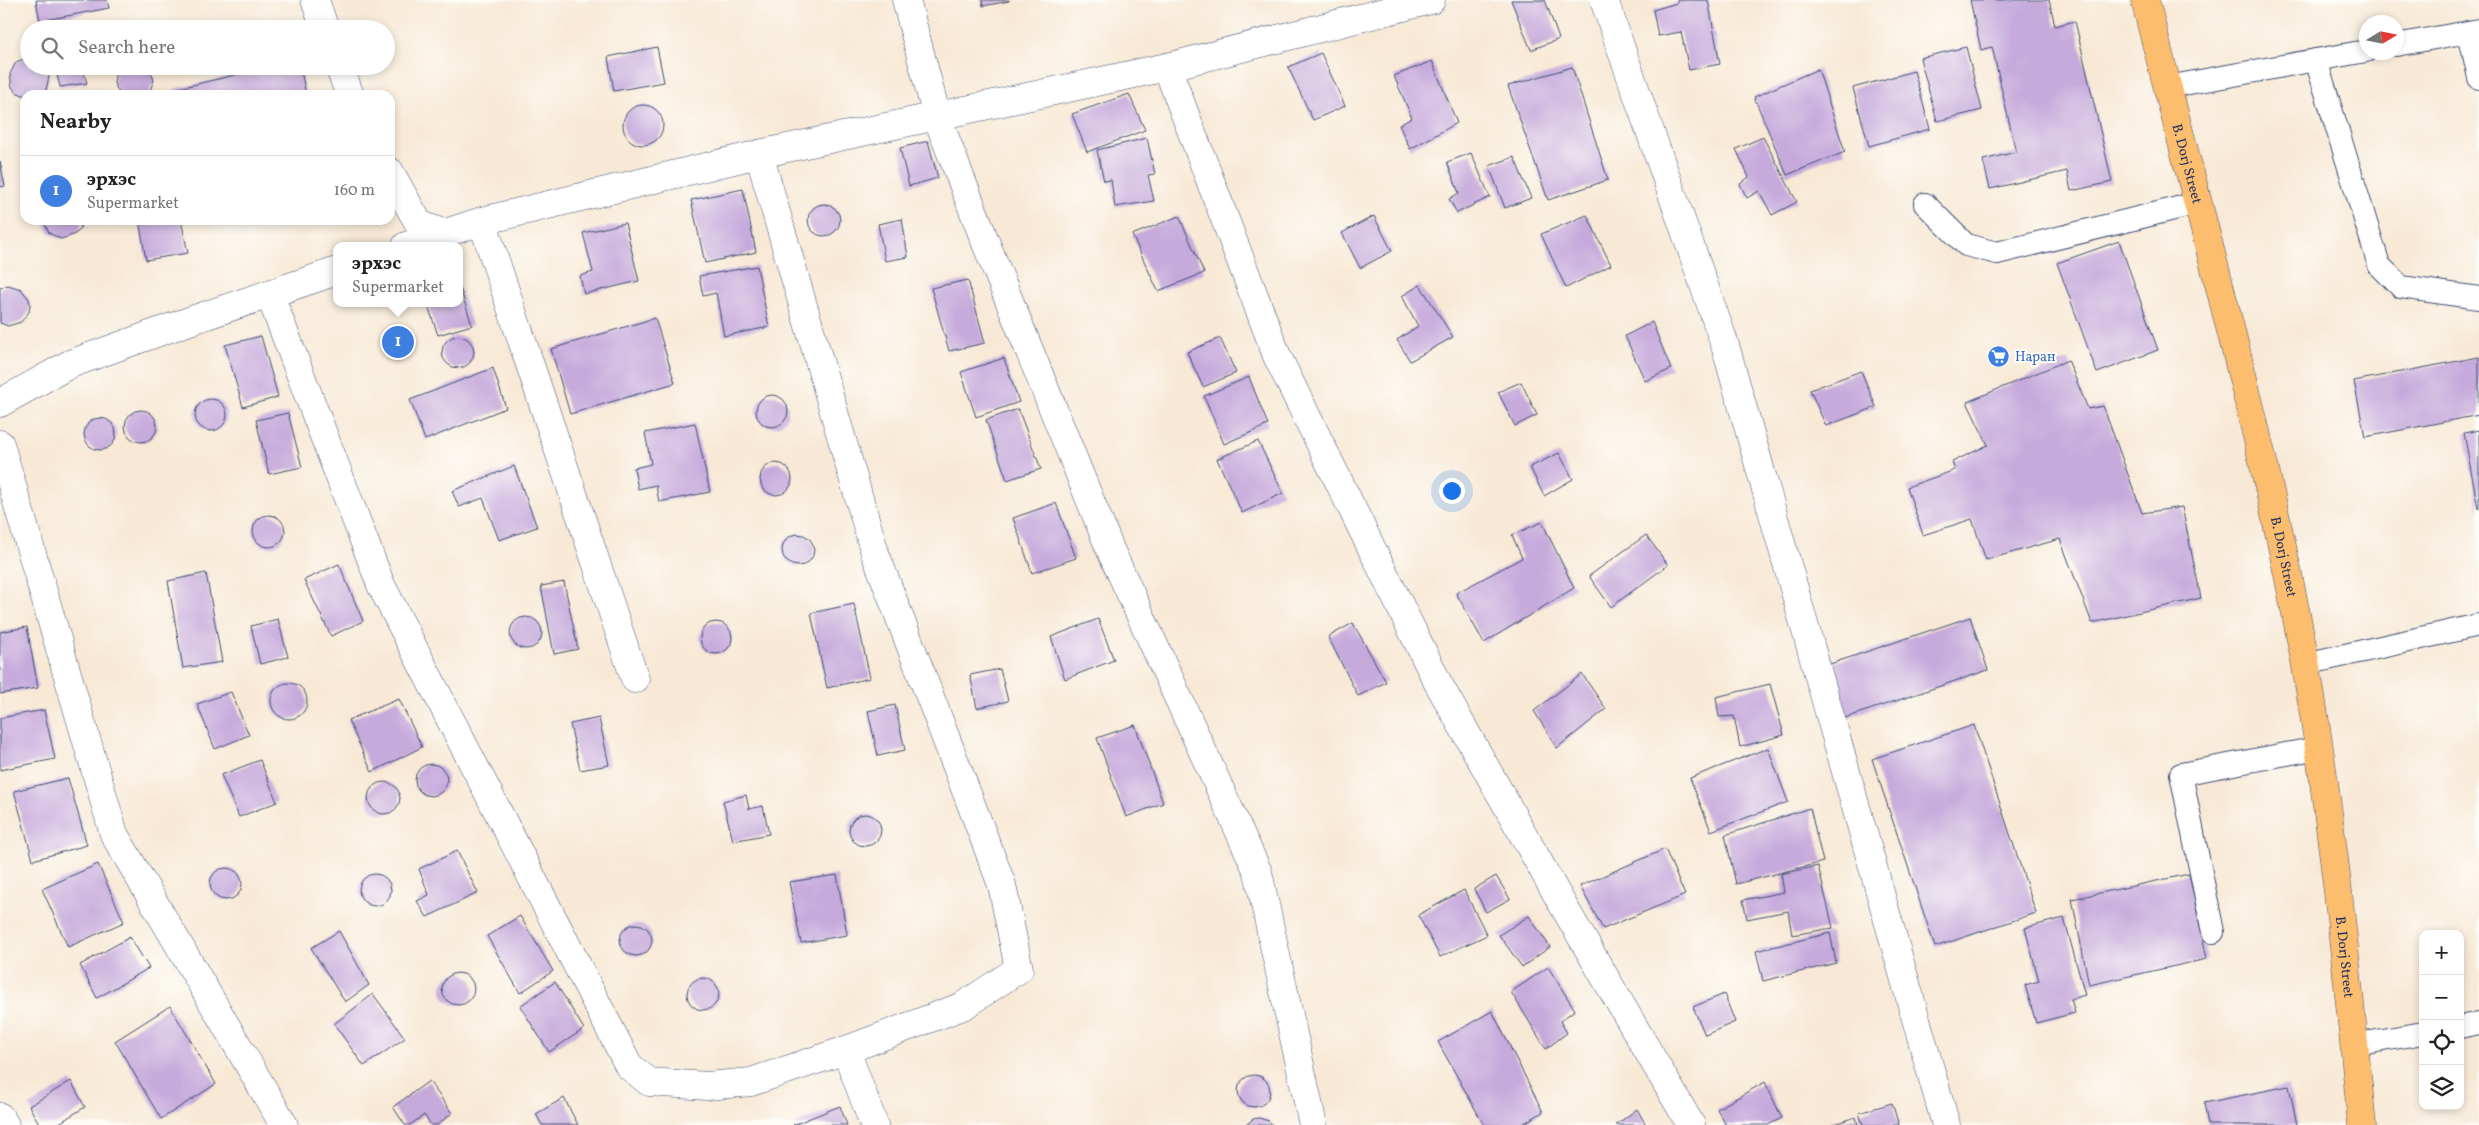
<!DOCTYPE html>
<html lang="en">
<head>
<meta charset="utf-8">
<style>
  body { margin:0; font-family:Vollkorn,serif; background:#f2f2f2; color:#222 }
  .controls { position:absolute; right:15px; bottom:15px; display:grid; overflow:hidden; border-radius:10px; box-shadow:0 2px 8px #0003 }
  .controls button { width:45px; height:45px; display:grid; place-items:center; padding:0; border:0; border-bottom:1px solid #e0e0e0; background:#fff; color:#222; font:25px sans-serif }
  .compass { position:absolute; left:2359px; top:15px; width:45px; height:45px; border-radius:50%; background:#fff; box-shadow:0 2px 8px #0003; rotate:80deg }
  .you { position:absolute; left:1451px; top:490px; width:18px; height:18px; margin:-12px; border:4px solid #fff; border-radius:50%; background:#1a73e8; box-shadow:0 0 0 8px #1a73e833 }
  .badge { display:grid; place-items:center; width:32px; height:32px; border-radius:50%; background:#111827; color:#fff; font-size:16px; font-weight:700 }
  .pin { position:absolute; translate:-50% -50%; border:2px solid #fff; box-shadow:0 1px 5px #0006 }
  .popup { position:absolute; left:333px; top:242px; width:130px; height:65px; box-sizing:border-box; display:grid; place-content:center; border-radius:10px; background:#fff; filter:drop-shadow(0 1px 4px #0005); font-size:16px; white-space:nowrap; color:#767676 }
  .popup b { font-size:19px; color:#222 }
  .popup::after { content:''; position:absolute; left:50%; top:100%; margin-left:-10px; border:10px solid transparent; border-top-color:#fff }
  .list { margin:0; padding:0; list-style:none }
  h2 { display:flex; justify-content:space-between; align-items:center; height:65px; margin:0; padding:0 20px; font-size:21px }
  h2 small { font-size:16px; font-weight:400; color:#767676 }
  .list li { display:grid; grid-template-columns:32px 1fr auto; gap:15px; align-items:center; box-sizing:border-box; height:70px; padding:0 20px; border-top:1px solid #e0e0e0 }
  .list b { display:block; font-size:19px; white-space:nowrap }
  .list p { margin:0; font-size:16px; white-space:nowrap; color:#767676 }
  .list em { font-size:16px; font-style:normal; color:#767676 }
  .icon { flex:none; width:28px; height:28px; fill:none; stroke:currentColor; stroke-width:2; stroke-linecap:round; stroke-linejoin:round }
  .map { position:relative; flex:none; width:2479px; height:1125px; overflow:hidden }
  .search { position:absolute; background:#fff; box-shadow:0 2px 8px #0003; left:20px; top:20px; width:375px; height:55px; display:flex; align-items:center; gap:12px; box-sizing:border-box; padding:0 18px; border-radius:28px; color:#767676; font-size:19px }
  .panel { position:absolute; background:#fff; box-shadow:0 2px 8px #0003; left:20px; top:90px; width:375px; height:135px; border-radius:15px }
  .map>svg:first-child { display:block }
  .building { fill:#c6aadc }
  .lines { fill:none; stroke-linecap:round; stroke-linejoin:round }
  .lane-casing { stroke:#3c4b70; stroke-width:24 }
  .street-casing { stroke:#3c4b70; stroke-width:29 }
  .primary-casing { stroke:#3c4b70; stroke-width:29 }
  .lane { stroke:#fff; stroke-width:22 }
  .street { stroke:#fff; stroke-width:28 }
  .primary { stroke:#fcbd6e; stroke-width:28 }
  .labels { text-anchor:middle; stroke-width:4; stroke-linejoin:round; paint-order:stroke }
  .street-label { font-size:14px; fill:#1b2f5e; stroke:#fdfcf7 }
  .shop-label { font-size:14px; fill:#366cbe; stroke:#fdfcf7; text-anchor:start }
</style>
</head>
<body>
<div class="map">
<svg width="2479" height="1125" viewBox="0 0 2479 1125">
  <rect width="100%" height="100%" fill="#fdfcf7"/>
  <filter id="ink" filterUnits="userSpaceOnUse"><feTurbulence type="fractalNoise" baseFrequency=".02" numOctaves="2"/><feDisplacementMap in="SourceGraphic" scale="10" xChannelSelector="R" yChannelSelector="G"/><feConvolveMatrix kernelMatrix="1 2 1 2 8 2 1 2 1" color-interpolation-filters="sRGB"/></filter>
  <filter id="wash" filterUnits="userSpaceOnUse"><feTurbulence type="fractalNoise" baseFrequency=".0096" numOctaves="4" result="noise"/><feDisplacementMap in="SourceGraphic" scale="20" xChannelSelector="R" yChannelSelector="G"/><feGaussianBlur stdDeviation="1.12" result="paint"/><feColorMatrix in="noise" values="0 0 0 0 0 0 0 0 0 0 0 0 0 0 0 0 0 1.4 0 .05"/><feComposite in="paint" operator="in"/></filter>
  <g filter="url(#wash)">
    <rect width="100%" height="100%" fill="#f8e9d6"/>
    <g id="blocks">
      <g class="building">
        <path d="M 36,0 L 107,0 L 109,8 L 40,21 Z"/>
        <path d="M 982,0 L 1009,0 L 1009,1 L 983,6 Z"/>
        <path d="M 1511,0 L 1545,0 L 1559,39 L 1531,50 Z"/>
        <path d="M 1677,0 L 1708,0 L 1720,64 L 1689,70 L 1681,32 L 1658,36 L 1653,10 L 1677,3 Z"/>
        <path d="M 1970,0 L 2049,0 L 2055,26 L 2075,21 L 2112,182 L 2071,191 L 2067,171 L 1990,189 L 1983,160 L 2016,152 L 1992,47 L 1981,50 Z"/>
        <path d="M 657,47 L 664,82 L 614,91 L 608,57 Z"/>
        <path d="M 1966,47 L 1982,110 L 1937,121 L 1920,58 Z"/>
        <path d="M 1321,53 L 1345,106 L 1313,120 L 1288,67 Z"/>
        <path d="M 29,57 L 29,66 L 46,66 L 49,77 L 46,90 L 40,94 L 25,96 L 16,92 L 12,87 L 10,74 L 16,62 Z"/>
        <path d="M 1432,61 L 1457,123 L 1410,149 L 1399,125 L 1412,118 L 1394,76 Z"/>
        <path d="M 55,66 L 93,66 L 93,67 L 83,69 L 87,83 L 60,87 Z"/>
        <path d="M 120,66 L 149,68 L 154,80 L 149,93 L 146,95 L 120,95 L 114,83 L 116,71 Z"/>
        <path d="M 273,66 L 300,66 L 306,95 L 176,95 L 175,89 Z"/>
        <path d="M 1572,67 L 1608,180 L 1548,200 L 1508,86 Z"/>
        <path d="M 1818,69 L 1845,152 L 1787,175 L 1754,97 Z"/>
        <path d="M 1914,71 L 1930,129 L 1869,146 L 1853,88 Z"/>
        <path d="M 1129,94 L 1145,130 L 1087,152 L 1072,114 Z"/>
        <circle cx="643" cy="125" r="20"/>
        <path d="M 1763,137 L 1797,202 L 1772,215 L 1759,191 L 1747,198 L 1740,184 L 1749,177 L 1736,149 Z"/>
        <path d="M 1147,138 L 1155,174 L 1148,175 L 1154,201 L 1115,207 L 1111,180 L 1104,181 L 1097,150 Z"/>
        <path d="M 928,141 L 938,178 L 909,186 L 900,148 Z"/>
        <path d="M 1471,153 L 1490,197 L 1457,213 L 1449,199 L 1459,193 L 1447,162 Z"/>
        <path d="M 1514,157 L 1531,198 L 1505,208 L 1489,166 Z"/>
        <path d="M 0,161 L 5,186 L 0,187 Z"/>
        <path d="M 743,189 L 756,252 L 705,263 L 691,200 Z"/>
        <circle cx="824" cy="220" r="16"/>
        <path d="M 1587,215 L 1611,265 L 1566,288 L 1541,234 Z"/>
        <path d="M 1179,216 L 1204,273 L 1158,291 L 1132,235 Z"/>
        <path d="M 1374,216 L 1392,251 L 1360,268 L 1342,233 Z"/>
        <path d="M 902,219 L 908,257 L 885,261 L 878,224 Z"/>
        <path d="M 43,220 L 83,220 L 79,231 L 73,235 L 61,239 L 49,233 Z"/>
        <path d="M 139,220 L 181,220 L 188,253 L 146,260 Z"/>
        <path d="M 625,223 L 639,281 L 584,294 L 580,276 L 593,272 L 583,233 Z"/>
        <path d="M 2119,241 L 2158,350 L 2097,373 L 2057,263 Z"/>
        <path d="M 757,266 L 769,327 L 724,336 L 716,293 L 703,296 L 699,276 Z"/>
        <path d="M 968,280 L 985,343 L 949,351 L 931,288 Z"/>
        <path d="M 8,285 L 21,289 L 29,299 L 30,305 L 29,312 L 21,322 L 8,326 L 0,323 L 0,288 Z"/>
        <path d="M 1420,285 L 1453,337 L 1410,361 L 1397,340 L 1418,326 L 1402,296 Z"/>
        <path d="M 460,288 L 472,325 L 438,335 L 427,303 L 459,303 Z"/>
        <path d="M 655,318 L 675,383 L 570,414 L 551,349 Z"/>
        <path d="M 1652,322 L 1671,369 L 1645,381 L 1625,336 Z"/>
        <path d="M 261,336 L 278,397 L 243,407 L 225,345 Z"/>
        <circle cx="458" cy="352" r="16"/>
        <path d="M 1220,338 L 1236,373 L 1203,387 L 1187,352 Z"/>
        <path d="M 2479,357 L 2479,415 L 2365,437 L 2354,381 Z"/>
        <path d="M 1004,358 L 1019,402 L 976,417 L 961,372 Z"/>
        <path d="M 2068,360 L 2088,409 L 2103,406 L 2142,513 L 2182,507 L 2201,598 L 2092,623 L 2060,539 L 1986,560 L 1972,519 L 1923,535 L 1907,487 L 1955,470 L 1952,462 L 1988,445 L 1967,402 Z"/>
        <path d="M 493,368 L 506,408 L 425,440 L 410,400 Z"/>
        <path d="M 1861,371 L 1876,407 L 1826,426 L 1810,390 Z"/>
        <path d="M 1249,377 L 1268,425 L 1224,444 L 1204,396 Z"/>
        <path d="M 1521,382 L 1537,415 L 1515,426 L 1498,392 Z"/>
        <circle cx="772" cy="411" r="16"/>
        <circle cx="211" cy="415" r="16"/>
        <path d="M 1018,409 L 1041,469 L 1007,480 L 986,420 Z"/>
        <circle cx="141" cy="426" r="16"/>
        <path d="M 288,413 L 302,467 L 269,474 L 256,420 Z"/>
        <circle cx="100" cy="434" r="16"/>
        <path d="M 695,423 L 710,492 L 659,502 L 656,485 L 638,489 L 634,468 L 651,464 L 645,433 Z"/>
        <path d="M 2479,430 L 2479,508 L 2478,508 L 2464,433 Z"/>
        <path d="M 1258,441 L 1283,493 L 1242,513 L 1217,459 Z"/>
        <path d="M 1559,453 L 1573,479 L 1544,496 L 1530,467 Z"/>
        <circle cx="776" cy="479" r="16"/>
        <path d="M 514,466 L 537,527 L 499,540 L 483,498 L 459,507 L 452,491 Z"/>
        <path d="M 1056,503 L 1076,558 L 1032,573 L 1013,518 Z"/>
        <circle cx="269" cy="531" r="16"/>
        <path d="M 1542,522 L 1574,588 L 1484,643 L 1456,593 L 1522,558 L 1512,535 Z"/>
        <circle cx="798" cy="550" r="16"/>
        <path d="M 1646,535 L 1668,565 L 1611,607 L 1589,576 Z"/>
        <path d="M 339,564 L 363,621 L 331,636 L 304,580 Z"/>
        <path d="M 206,573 L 222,662 L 183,668 L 168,581 Z"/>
        <path d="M 564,582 L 578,649 L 554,654 L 541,586 Z"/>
        <path d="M 854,604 L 870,678 L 827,688 L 811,613 Z"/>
        <path d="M 1970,617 L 1988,670 L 1845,718 L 1827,665 Z"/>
        <circle cx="526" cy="633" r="16"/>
        <path d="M 278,619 L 288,657 L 260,664 L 251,626 Z"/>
        <path d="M 1098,619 L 1114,660 L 1065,679 L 1051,637 Z"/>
        <circle cx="716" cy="638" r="16"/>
        <path d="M 1353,623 L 1386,682 L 1358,696 L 1328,637 Z"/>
        <path d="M 27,627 L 38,688 L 0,694 L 0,632 Z"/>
        <path d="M 1000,669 L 1008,701 L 977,708 L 970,675 Z"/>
        <path d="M 1582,674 L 1606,709 L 1557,748 L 1534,711 Z"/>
        <circle cx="289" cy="701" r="18"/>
        <path d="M 1770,684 L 1784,735 L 1740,747 L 1734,716 L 1719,717 L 1716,697 Z"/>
        <path d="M 231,692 L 249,735 L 215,749 L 197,704 Z"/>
        <path d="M 399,699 L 422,747 L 372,772 L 348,720 Z"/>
        <path d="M 895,705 L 905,750 L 878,756 L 868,711 Z"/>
        <path d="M 44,710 L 55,759 L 0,770 L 0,718 Z"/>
        <path d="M 599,718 L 609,765 L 580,770 L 570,724 Z"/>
        <path d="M 1135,725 L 1163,803 L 1126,817 L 1097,738 Z"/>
        <path d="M 1974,725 L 2036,913 L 1935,947 L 1872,759 Z"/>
        <path d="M 1768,748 L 1788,802 L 1711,831 L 1690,778 Z"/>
        <path d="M 260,760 L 277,802 L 239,817 L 221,775 Z"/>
        <circle cx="431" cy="780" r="16"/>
        <path d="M 68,778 L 87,845 L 33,860 L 14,791 Z"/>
        <circle cx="384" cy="798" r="16"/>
        <path d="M 746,795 L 749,809 L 763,806 L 769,834 L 733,841 L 723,801 Z"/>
        <path d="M 1810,808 L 1823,862 L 1736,884 L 1725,835 Z"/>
        <circle cx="865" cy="830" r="16"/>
        <path d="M 1665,849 L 1685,895 L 1603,929 L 1580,886 Z"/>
        <path d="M 457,851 L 478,893 L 427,917 L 417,901 L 429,895 L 419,869 Z"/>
        <path d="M 98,864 L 124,922 L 68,947 L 42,889 Z"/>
        <path d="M 1818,866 L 1833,928 L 1792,935 L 1788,911 L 1747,919 L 1743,900 L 1784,892 L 1781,874 Z"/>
        <circle cx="226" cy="884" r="16"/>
        <path d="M 2189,874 L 2207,959 L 2089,985 L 2072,899 Z"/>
        <circle cx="375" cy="890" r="16"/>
        <path d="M 837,875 L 847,935 L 801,943 L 789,882 Z"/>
        <path d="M 1496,876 L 1510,899 L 1486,912 L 1474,889 Z"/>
        <path d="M 1464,890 L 1487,935 L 1440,957 L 1418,915 Z"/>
        <path d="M 520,916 L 553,971 L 520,993 L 487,936 Z"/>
        <path d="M 1529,916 L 1550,947 L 1522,967 L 1499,935 Z"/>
        <path d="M 2064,918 L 2085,995 L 2071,999 L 2075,1013 L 2036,1023 L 2025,985 L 2039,981 L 2025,928 Z"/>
        <circle cx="636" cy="940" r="16"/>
        <path d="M 339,931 L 369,985 L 345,1002 L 311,948 Z"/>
        <path d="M 1830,933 L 1836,963 L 1763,981 L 1756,951 Z"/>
        <path d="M 130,937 L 149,968 L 97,998 L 80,965 Z"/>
        <path d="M 1548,967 L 1575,1010 L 1560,1021 L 1567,1033 L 1546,1049 L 1511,992 Z"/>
        <circle cx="458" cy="989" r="16"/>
        <circle cx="703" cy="994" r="16"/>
        <path d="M 555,982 L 584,1029 L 549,1052 L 520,1006 Z"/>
        <path d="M 373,994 L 405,1038 L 364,1066 L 334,1024 Z"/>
        <path d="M 1724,994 L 1735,1022 L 1705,1035 L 1693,1007 Z"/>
        <path d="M 170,1006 L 216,1084 L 161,1119 L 115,1041 Z"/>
        <path d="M 1492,1011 L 1543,1112 L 1521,1125 L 1484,1125 L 1438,1042 Z"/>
        <circle cx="1254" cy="1091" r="16"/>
        <path d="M 71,1081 L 85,1107 L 56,1125 L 40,1125 L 29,1106 Z"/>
        <path d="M 429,1081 L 452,1113 L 437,1125 L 431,1125 L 424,1115 L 410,1125 L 405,1125 L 393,1107 Z"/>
        <path d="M 1765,1082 L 1782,1118 L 1768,1125 L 1726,1125 L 1717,1109 Z"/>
        <path d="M 2289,1086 L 2297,1125 L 2208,1125 L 2204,1103 Z"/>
        <path d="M 564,1098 L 578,1125 L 542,1125 L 536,1114 Z"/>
        <path d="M 1892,1103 L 1899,1125 L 1863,1125 L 1859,1113 Z"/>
        <path d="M 840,1106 L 847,1125 L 793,1125 Z"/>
        <path d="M 1637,1109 L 1646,1125 L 1616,1125 Z"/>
        <path d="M 1856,1117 L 1858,1125 L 1832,1125 Z"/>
        <path d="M 1259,1118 L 1269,1121 L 1272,1125 L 1246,1125 L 1253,1119 Z"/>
      </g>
    </g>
  </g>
  <g filter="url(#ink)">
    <use href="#blocks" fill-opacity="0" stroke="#3c4b70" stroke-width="1"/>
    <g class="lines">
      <defs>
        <g id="lane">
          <path d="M 2469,32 L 2479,78"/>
          <path d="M 2396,45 L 2479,30"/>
          <path d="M 2316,60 L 2379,265 L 2401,287 L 2479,298"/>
          <path d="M 2167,87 L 2366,51"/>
          <path d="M 1925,204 L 1966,245 L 1997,253 L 2198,203"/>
          <path d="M 2305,664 L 2479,625"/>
          <path d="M 2213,932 L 2181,774 L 2318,748"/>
          <path d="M 2460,1027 L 2479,1023"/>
          <path d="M 2354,1045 L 2423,1033"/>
        </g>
        <g id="street">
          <path d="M 315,0 L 325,29"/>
          <path d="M 906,0 L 937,117 L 987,246 L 1110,549 L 1258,872 L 1313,1125"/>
          <path d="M 1604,0 L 1725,345 L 1946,1125"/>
          <path d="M 339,66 L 350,95"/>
          <path d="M 1167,67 L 1277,356 L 1438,683 L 1564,907 L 1691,1125"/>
          <path d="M 759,154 L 875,553 L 1002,885 L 1019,969 L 963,1006 L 846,1050 L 874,1125"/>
          <path d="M 390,172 L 419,224 L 443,233"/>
          <path d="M 482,221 L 635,679"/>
          <path d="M 406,246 L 482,221 L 759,154 L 1167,67 L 1431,0"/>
          <path d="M 270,295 L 381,585 L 629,1066 L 649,1082 L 707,1086 L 751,1082 L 846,1050"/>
          <path d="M 0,403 L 70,364 L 192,320 L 337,271"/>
          <path d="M 0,444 L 114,834 L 284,1125"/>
          <path d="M 0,1117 L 5,1125"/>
        </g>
        <g id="primary">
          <path id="s1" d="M 2145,0 C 2201,220 2264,438 2305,661 C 2332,815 2347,970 2362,1125"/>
        </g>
      </defs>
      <use href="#lane" class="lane-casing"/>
      <use href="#street" class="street-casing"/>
      <use href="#primary" class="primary-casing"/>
      <use href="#lane" class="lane"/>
      <use href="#street" class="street"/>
      <use href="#primary" class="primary"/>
    </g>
  </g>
  <defs>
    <symbol id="supermarket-disc" viewBox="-11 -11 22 22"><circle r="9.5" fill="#3f7fe0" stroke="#fdfcf7"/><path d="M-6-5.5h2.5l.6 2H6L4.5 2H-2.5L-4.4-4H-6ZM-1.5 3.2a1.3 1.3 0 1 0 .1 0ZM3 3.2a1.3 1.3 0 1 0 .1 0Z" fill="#fff"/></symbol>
  </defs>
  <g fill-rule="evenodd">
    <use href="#supermarket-disc" x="1986" y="344" width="25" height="25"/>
  </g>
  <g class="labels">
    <g class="street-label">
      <text dy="5" stroke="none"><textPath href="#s1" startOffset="169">B. Dorj Street</textPath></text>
      <text dy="5" stroke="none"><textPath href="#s1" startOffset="574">B. Dorj Street</textPath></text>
      <text dy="5" stroke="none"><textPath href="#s1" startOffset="979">B. Dorj Street</textPath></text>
    </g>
    <g class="shop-label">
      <text x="2015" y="361">Наран</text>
    </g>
  </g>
</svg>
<div class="controls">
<button>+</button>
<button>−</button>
<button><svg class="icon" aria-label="locate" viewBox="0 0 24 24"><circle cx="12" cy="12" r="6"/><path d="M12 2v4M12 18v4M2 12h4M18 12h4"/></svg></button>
<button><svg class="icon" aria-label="layers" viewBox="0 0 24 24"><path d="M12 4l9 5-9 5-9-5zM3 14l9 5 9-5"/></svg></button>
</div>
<svg class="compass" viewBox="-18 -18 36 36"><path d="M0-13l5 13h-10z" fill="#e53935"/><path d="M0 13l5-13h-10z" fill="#767676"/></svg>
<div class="you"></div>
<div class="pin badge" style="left:398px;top:342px;background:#3f7fe0">1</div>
<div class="popup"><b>эрхэс</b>Supermarket</div>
<div class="search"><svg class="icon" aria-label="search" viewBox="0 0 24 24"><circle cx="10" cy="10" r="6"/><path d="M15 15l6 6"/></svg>Search here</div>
<section class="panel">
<h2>Nearby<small></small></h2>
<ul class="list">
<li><span class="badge" style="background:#3f7fe0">1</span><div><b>эрхэс</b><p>Supermarket</p></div><em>160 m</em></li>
</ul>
</section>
</div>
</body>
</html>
